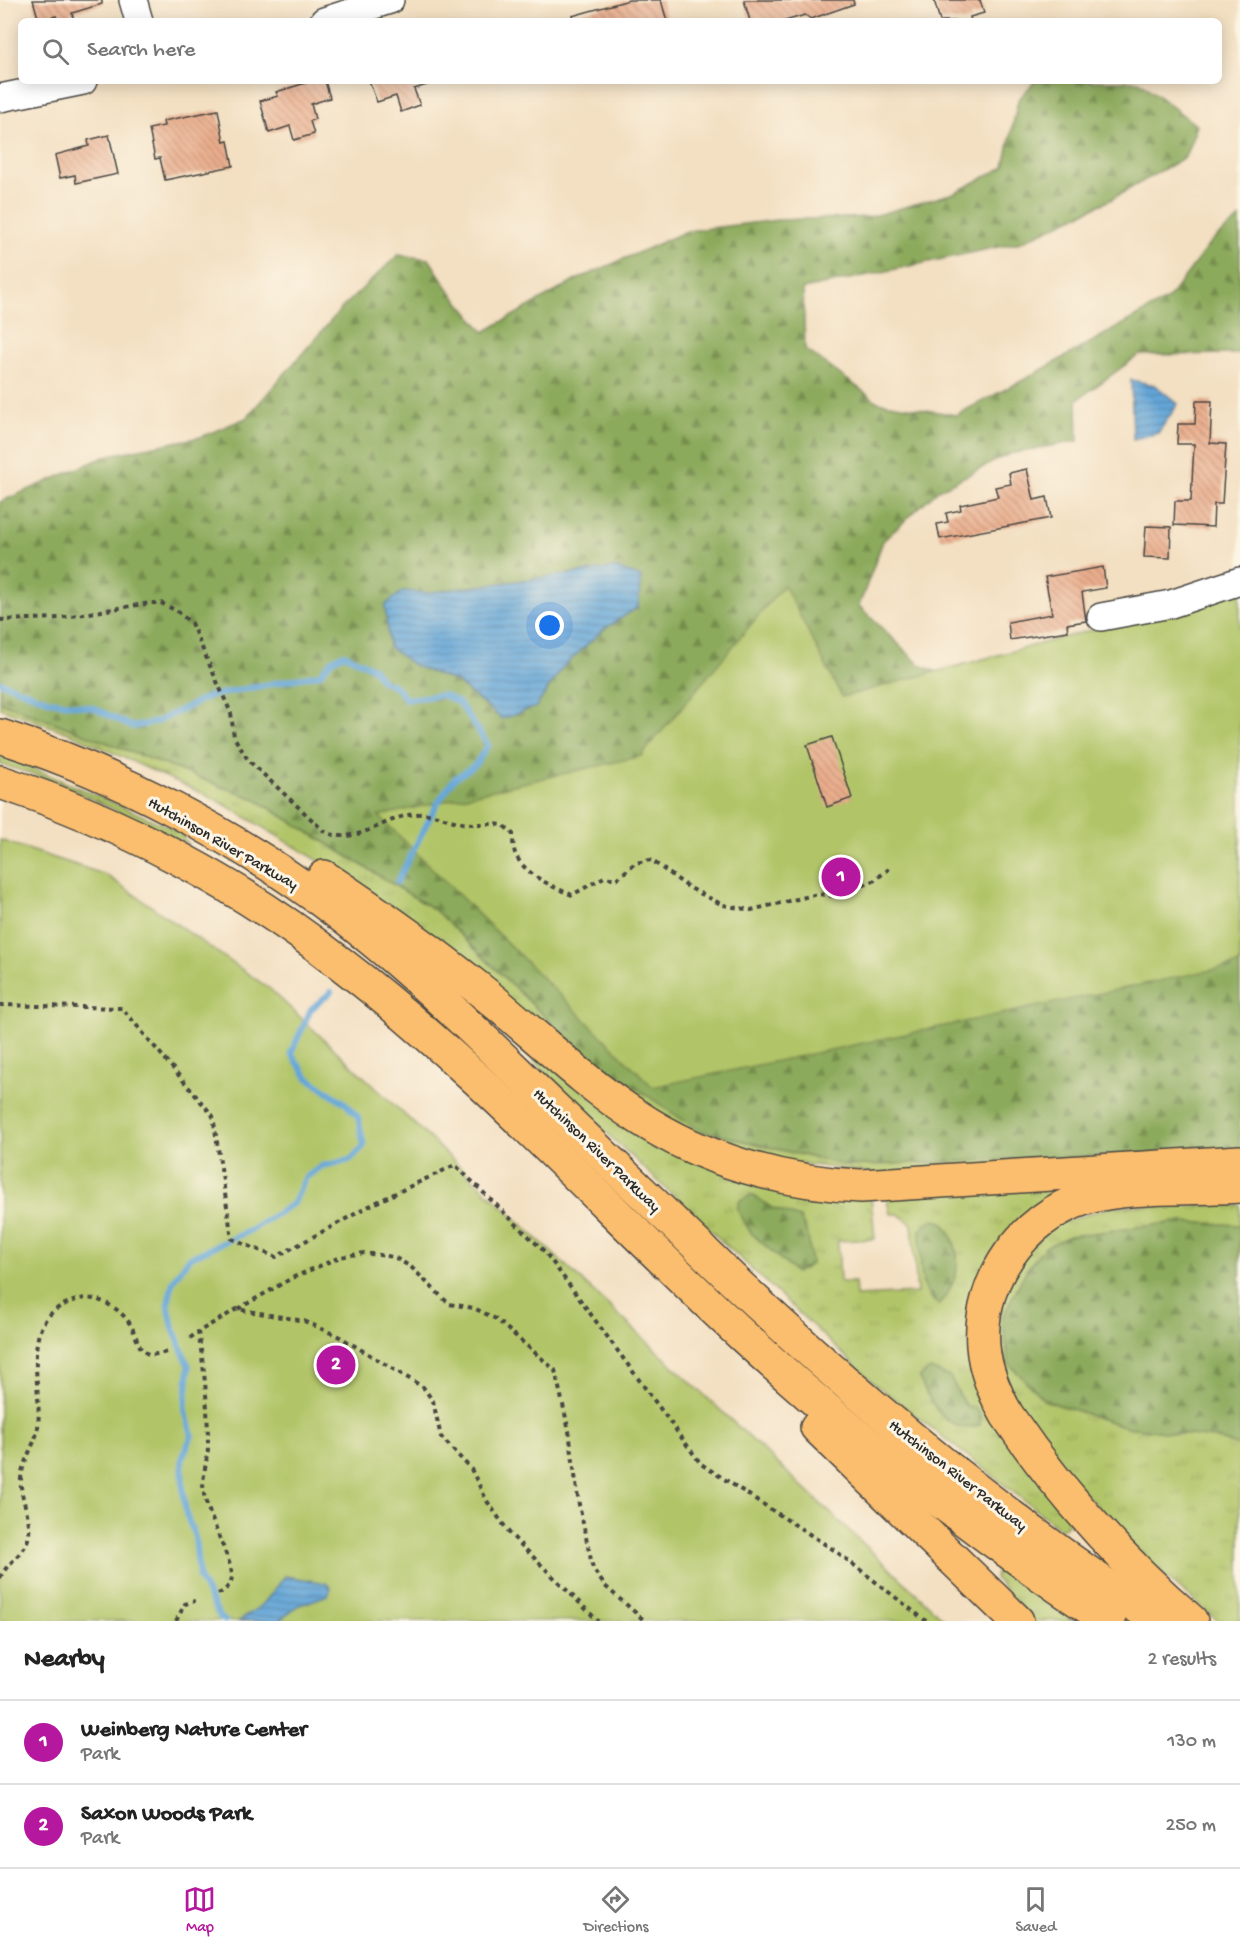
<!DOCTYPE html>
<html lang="en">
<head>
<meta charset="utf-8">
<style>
  body { margin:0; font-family:"Gochi Hand",sans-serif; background:#f6f6f6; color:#222 }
  .you { position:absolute; left:550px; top:626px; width:21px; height:21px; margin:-15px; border:4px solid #fff; border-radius:50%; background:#1a73e8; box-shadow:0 0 0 9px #1a73e833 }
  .badge { display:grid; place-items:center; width:39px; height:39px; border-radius:50%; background:#b5179e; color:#fff; font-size:20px; font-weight:700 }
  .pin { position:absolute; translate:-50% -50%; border:3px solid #fff; box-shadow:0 2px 6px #0006 }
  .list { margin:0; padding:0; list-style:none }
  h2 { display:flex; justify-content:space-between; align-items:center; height:78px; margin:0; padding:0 24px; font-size:26px }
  h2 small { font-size:20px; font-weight:400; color:#767676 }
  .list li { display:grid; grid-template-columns:39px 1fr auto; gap:18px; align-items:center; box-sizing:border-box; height:84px; padding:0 24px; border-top:2px solid #e0e0e0 }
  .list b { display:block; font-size:22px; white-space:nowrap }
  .list p { margin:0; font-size:20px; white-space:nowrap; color:#767676 }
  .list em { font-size:20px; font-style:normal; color:#767676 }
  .icon { flex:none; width:33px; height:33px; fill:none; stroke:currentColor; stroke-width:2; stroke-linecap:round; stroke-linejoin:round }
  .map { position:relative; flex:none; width:1240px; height:1621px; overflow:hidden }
  .search { position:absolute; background:#fff; box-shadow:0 3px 15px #0003; left:18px; right:18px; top:18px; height:66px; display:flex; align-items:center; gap:15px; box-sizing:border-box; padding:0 21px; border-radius:9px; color:#767676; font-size:22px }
  .sheet { height:246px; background:#fff }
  nav { display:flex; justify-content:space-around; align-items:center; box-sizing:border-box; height:84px; border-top:2px solid #e0e0e0; background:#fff; font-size:16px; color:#767676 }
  nav a { display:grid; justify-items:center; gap:3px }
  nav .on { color:#b5179e }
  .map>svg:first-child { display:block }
  .grass { fill:url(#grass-tufts); stroke:#6e784a; stroke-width:1.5 }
  .forest { fill:url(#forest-firs); stroke:#5c6a44; stroke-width:1.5; fill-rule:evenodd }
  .park { fill:#b1c568; stroke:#6e784a; stroke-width:1.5 }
  .water { fill:url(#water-rules); stroke:#486882; stroke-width:1.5 }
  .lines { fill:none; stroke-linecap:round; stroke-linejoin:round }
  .stream { stroke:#64a6d8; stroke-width:6 }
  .building { fill:url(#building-back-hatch) }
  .minor-casing { stroke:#494642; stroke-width:30 }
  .highway-casing { stroke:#494642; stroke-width:36 }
  .path { stroke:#494642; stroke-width:4; stroke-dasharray:4.5 4.5; stroke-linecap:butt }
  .minor { stroke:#fff; stroke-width:27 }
  .highway { stroke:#fbbe6e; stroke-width:33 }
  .labels { text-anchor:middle; stroke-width:6; stroke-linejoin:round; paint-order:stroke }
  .street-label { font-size:16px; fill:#2b2b2b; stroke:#fcf5e5 }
</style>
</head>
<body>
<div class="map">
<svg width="1240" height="1621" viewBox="0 0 1240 1621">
  <defs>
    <pattern id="grass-tufts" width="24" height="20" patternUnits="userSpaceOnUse" patternTransform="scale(1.5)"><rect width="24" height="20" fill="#b1c568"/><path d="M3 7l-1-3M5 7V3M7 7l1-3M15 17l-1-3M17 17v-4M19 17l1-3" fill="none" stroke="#98a95a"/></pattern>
    <pattern id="forest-firs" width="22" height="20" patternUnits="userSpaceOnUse" patternTransform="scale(1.5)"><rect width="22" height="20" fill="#8caa5c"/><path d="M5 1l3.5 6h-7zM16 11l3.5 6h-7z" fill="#738b4c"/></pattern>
    <pattern id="water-rules" width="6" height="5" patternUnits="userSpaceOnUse" patternTransform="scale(1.5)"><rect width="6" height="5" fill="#64a6d8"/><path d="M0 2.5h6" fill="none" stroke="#5387af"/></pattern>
    <pattern id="building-back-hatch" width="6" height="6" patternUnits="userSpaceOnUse" patternTransform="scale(1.5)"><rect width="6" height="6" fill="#ebae8d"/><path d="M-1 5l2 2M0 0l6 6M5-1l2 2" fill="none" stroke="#bf8e73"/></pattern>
  </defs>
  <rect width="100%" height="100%" fill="#fcf5e5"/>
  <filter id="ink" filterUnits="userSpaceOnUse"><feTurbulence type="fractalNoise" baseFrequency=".0167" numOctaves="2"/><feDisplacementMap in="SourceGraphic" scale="12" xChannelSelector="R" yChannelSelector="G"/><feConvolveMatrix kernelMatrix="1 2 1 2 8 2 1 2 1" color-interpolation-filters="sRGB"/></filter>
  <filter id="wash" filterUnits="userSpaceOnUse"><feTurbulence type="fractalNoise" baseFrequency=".008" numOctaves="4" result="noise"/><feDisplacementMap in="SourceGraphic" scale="24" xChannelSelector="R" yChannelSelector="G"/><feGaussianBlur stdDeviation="1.35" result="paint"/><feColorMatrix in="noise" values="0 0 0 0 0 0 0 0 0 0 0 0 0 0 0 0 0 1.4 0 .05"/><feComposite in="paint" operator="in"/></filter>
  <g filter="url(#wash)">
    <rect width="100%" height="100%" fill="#f3dfc1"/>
    <g class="grass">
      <path d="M 0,702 L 255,799 L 435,910 L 577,1048 L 1240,1150 L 894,1176 L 747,1156 L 687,1130 L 620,1090 L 326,865 L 219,801 L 72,734 L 0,708 Z"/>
      <path d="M 0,754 L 178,831 L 189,845 L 54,781 L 0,764 Z"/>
      <path d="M 503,1021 L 588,1094 L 871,1196 L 875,1239 L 838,1241 L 840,1282 L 855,1282 L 856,1296 L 917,1293 L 912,1224 L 898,1214 L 890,1214 L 886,1195 L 1064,1182 L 1067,1191 L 972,1304 L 1071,1522 L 1061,1529 L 875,1384 L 616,1142 L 499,1027 Z"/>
      <path d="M 1240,1205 L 1240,1621 L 1218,1621 L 1145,1559 L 1052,1457 L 994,1365 L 995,1304 L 1022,1255 L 1056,1224 L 1114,1206 Z"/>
      <path d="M 1001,1571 L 1073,1621 L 1034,1621 L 995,1579 L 996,1572 Z"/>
    </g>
    <g class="forest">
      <path d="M 1035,81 L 1139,81 L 1197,126 L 1185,157 L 1110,200 L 1021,242 L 803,289 L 805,349 L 878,402 L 956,415 L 1029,377 L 1168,299 L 1211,242 L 1240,218 L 1240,354 L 1139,355 L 1077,400 L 1078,441 L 1009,454 L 938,490 L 883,541 L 859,606 L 920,665 L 1032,710 L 1240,895 L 1240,1150 L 847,1166 L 698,1130 L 577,1048 L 435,910 L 255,799 L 0,702 L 0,502 L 109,455 L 201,437 L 246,418 L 342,308 L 398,255 L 429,259 L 449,290 L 484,332 L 576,280 L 687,231 L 777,220 L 870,217 L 954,193 L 1004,167 L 1018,100 ZM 615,568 L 638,607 L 604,629 L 562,668 L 536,707 L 502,719 L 457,682 L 415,666 L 402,591 L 426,593 Z"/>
      <path d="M 752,1195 L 772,1208 L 800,1218 L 808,1235 L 811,1264 L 796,1273 L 751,1233 L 737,1209 L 740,1200 Z"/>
      <path d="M 932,1220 L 943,1222 C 963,1250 963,1277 939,1304 C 916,1294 921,1251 920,1230 Z"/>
      <path d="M 1178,1222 L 1240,1225 L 1240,1446 L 1213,1438 L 1126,1427 L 1044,1400 L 1009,1364 L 1002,1318 L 1027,1269 L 1045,1247 L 1070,1236 Z"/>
      <path d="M 930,1369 L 950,1377 L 965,1405 L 975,1408 L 980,1413 L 980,1425 C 949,1438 930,1403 919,1378 Z"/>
    </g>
    <g class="park">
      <path d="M 784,585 L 842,697 L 1240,590 L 1240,964 L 653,1087 L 379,816 L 641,756 Z"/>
      <path d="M 0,840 L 106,875 L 270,989 L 946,1621 L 0,1621 Z"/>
    </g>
    <g class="water">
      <path d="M 1131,380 L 1155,385 L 1178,404 L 1158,433 L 1133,439 Z"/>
      <path d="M 615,568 L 641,577 L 638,607 L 604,629 L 562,668 L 536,707 L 502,719 L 457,682 L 415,666 L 389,647 L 385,605 L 403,591 L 426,593 Z"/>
      <path d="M 285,1576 L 326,1583 L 331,1588 L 328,1595 L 297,1606 L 279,1621 L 239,1621 L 263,1604 Z"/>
    </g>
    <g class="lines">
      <g class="stream">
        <path d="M 0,682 L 50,701 L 94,708 L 132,727 L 156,722 L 210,696 L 320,674 L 331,661 L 344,654 L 373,668 L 382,681 L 395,686 L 406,699 L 444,695 L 459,703 L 488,745 L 475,765 L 454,779 L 437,804 L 397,882"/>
        <path d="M 225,1621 L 220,1617 L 199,1578 L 195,1537 L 186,1514 L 183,1490 L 182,1459 L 192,1435 L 185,1410 L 189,1367 L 173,1328 L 168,1304 L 173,1281 L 189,1258 L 251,1230 L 294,1203 L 305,1178 L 322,1166 L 350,1160 L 364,1146 L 358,1117 L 345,1103 L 308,1078 L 291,1053 L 311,1009 L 331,992"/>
      </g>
    </g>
    <g id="blocks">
      <g class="building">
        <path d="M 33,0 L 102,0 L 102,4 L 72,13 L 74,21 L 58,21 L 56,16 L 39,21 Z"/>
        <path d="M 629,0 L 661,0 L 667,21 L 572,21 L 572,16 Z"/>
        <path d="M 744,0 L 853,0 L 854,4 L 811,19 L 805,15 L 785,21 L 750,21 Z"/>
        <path d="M 934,0 L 980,0 L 984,13 L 970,17 L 971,21 L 940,21 Z"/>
        <path d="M 312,81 L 325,81 L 330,98 L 311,104 L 315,119 L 310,121 L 314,134 L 294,140 L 290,126 L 269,133 L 260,101 L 278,96 L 276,92 Z"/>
        <path d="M 369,81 L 430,81 L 430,84 L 414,89 L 420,105 L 401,112 L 396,96 L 377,102 Z"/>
        <path d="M 218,110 L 224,142 L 228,141 L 233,166 L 165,180 L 160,158 L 155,159 L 149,129 L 164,126 L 163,121 Z"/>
        <path d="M 109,135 L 118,174 L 76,183 L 75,175 L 60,178 L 55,155 L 89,146 L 88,140 Z"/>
        <path d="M 1196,401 L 1212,401 L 1210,443 L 1226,444 L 1222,504 L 1214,504 L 1213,527 L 1174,525 L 1175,501 L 1191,501 L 1194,444 L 1177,444 L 1178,424 L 1195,424 Z"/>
        <path d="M 1027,469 L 1034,500 L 1047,497 L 1051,518 L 940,539 L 937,524 L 948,522 L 946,513 L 961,510 L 960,505 L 998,497 L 995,487 L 1011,484 L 1009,473 Z"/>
        <path d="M 1146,526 L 1171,527 L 1170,558 L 1144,557 Z"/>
        <path d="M 1103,567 L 1106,588 L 1082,592 L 1086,621 L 1067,624 L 1068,631 L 1010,640 L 1008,622 L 1052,614 L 1045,577 Z"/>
        <path d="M 832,737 L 852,798 L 827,807 L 807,745 Z"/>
      </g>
    </g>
  </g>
  <g filter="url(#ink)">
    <use href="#blocks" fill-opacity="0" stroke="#494642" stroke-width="1.5"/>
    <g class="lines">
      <defs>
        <g id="minor">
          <path d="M 133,0 L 139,21"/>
          <path d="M 324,21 L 390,0"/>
          <path d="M 0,98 L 83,81"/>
          <path d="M 1101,617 L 1171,604 L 1240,581"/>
        </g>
        <g id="highway">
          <path d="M 0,736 C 115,773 236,836 333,909 C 400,959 460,1017 520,1075 C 591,1143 662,1212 733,1280 C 865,1405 1007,1521 1159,1621"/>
          <path d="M 0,782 C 122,822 239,884 340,963 C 485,1074 609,1212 743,1336 C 857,1441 980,1536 1109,1621"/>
          <path d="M 324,877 C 377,912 429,949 479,989 C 532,1031 580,1080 638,1117 C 703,1160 784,1183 861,1186 L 1240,1162"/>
          <path d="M 817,1427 L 1017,1621"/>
          <path d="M 1191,1621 C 1121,1560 1059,1492 1007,1415 C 995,1394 985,1371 983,1346 C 978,1281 1023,1218 1085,1198 C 1128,1185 1194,1189 1240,1186"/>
        </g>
      </defs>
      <use href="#minor" class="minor-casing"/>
      <use href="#highway" class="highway-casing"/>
      <g class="path">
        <path d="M 0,620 L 59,618 L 150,603 L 161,603 L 177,611 L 191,623 L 231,713 L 234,737 L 248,760 L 324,831 C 355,848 385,816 416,814 C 432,812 447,820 462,823 C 475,825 490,823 503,825 L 513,834 C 513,840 513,848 515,853 C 523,874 553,887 572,895 L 604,877 L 617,879 L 635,863 L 651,860 L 688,887 L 723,905 L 751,910 L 818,894 L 834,896 L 872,882 L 889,869"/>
        <path d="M 0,1005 L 122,1008 L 213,1116 L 232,1239 L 276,1257 L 375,1203 L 455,1165 L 545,1252 L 701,1464 L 837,1552 L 926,1621"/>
        <path d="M 238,1309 L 292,1278 L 340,1257 L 364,1253 L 394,1257 L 411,1267 L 449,1304 L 474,1308 L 496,1319 L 555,1370 L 569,1431 L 579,1505 L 593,1569 L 605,1586 L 645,1621"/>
        <path d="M 190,1338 L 198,1332"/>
        <path d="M 0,1578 C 6,1564 21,1556 27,1542 C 35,1522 19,1499 21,1479 C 22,1461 36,1444 38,1427 C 43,1378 14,1315 80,1299 C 98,1295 121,1309 130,1324 C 141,1343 137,1361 166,1352"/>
        <path d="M 218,1594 C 225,1591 231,1585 232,1577 C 234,1566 207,1513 204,1494 C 201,1479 207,1463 208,1448 C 208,1409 205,1370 198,1332 L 237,1309 L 304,1321 L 340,1337 L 423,1387 L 433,1401 L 441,1437 L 471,1469 L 487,1501 L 510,1534 L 598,1621"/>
        <path d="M 176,1621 L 185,1604 L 195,1601"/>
      </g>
      <use href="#minor" class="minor"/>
      <use href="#highway" class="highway"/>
    </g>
  </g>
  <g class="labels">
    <g class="street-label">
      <text transform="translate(224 842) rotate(30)" y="6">Hutchinson River Parkway</text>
      <text transform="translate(598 1149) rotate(44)" y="6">Hutchinson River Parkway</text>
      <text transform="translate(959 1474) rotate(38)" y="6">Hutchinson River Parkway</text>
    </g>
  </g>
</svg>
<div class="you"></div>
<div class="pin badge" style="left:841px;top:877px">1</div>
<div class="pin badge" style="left:336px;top:1365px">2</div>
<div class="search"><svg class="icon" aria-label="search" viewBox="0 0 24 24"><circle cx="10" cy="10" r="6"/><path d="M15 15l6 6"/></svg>Search here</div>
</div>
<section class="sheet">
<h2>Nearby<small>2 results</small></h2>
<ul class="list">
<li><span class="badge">1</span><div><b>Weinberg Nature Center</b><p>Park</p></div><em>130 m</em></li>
<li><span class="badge">2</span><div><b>Saxon Woods Park</b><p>Park</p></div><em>250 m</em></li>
</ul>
</section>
<nav>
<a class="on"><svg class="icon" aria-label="map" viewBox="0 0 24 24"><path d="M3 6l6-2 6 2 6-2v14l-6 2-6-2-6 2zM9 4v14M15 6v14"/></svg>Map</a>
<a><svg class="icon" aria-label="directions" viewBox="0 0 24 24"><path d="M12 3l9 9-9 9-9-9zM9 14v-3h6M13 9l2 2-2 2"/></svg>Directions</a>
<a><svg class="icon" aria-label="saved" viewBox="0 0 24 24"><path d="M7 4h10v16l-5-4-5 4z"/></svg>Saved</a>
</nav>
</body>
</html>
